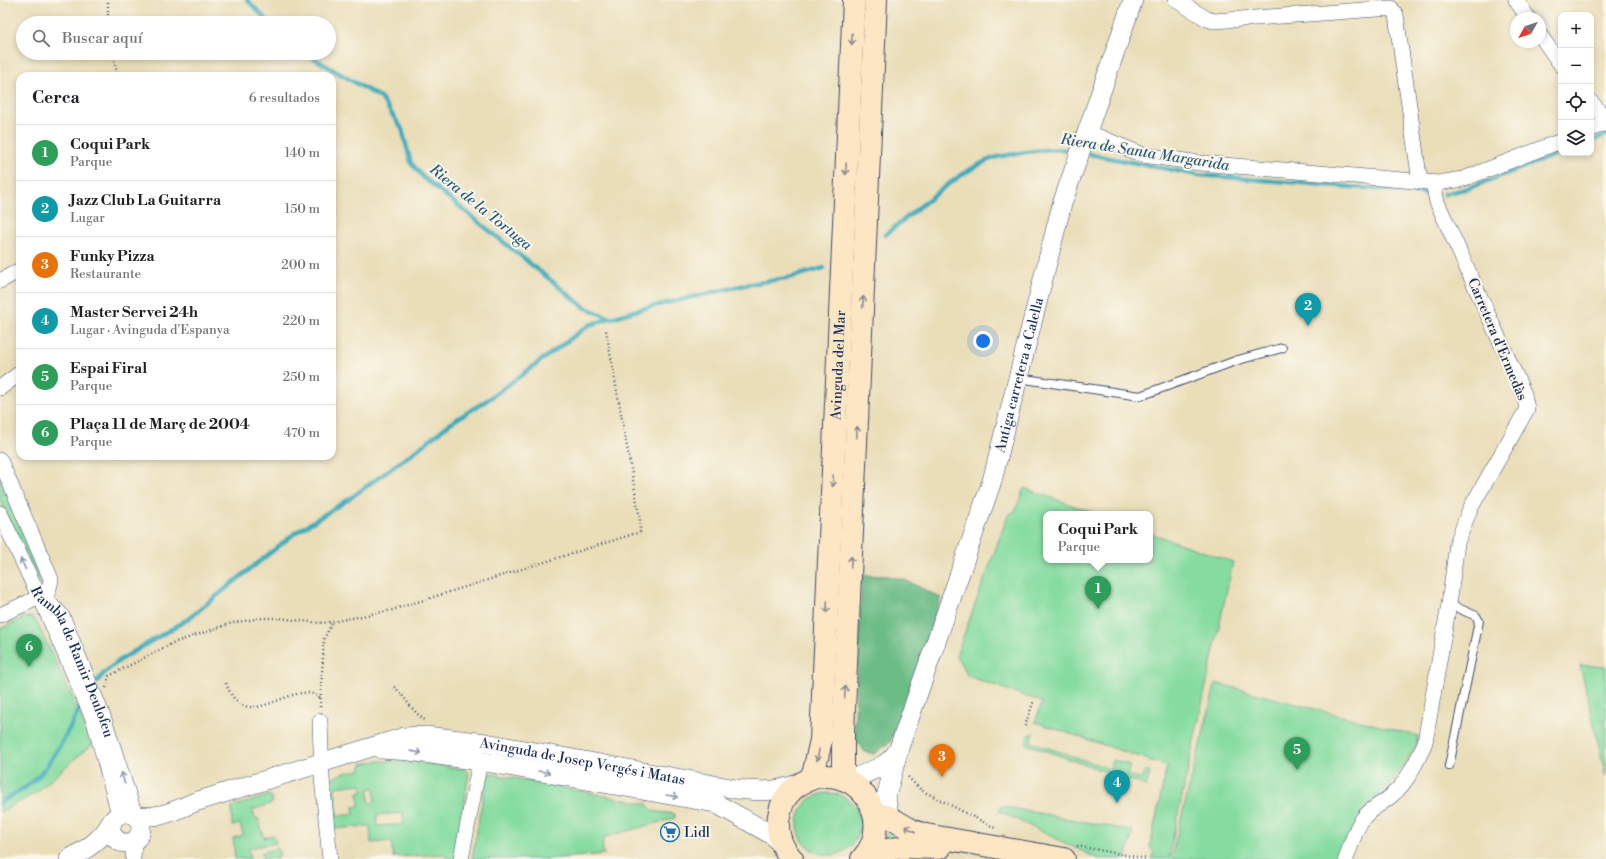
<!DOCTYPE html>
<html lang="es">
<head>
<meta charset="utf-8">
<style>
  body { margin:0; font-family:"Libre Bodoni",serif; background:#f6f6f6; color:#202124 }
  .controls { position:absolute; right:12px; top:12px; display:grid; overflow:hidden; border-radius:8px; box-shadow:0 2px 6px #0003 }
  .controls button { width:36px; height:36px; display:grid; place-items:center; padding:0; border:0; border-bottom:1px solid #e0e0e0; background:#fff; color:#202124; font:20px sans-serif }
  .compass { position:absolute; left:1510px; top:12px; width:36px; height:36px; border-radius:50%; background:#fff; box-shadow:0 2px 6px #0003; rotate:230deg }
  .you { position:absolute; left:983px; top:341px; width:14px; height:14px; margin:-10px; border:3px solid #fff; border-radius:50%; background:#1a73e8; box-shadow:0 0 0 6px #1a73e833 }
  .badge { display:grid; place-items:center; width:26px; height:26px; border-radius:50%; background:#1f6fb2; color:#fff; font-size:13px; font-weight:700 }
  .pin { position:absolute; translate:-50% -33px; filter:drop-shadow(0 1px 2px #0008) }
  .pin::after { content:''; position:absolute; top:21px; width:14px; height:12px; background:inherit; clip-path:polygon(0 0,100% 0,50% 100%) }
  .popup { position:absolute; left:1043px; top:511px; width:110px; height:52px; box-sizing:border-box; display:grid; place-content:center; border-radius:8px; background:#fff; filter:drop-shadow(0 1px 3px #0005); font-size:13px; white-space:nowrap; color:#757577 }
  .popup b { font-size:15px; color:#202124 }
  .popup::after { content:''; position:absolute; left:50%; top:100%; margin-left:-8px; border:8px solid transparent; border-top-color:#fff }
  .list { margin:0; padding:0; list-style:none }
  h2 { display:flex; justify-content:space-between; align-items:center; height:52px; margin:0; padding:0 16px; font-size:17px }
  h2 small { font-size:13px; font-weight:400; color:#757577 }
  .list li { display:grid; grid-template-columns:26px 1fr auto; gap:12px; align-items:center; box-sizing:border-box; height:56px; padding:0 16px; border-top:1px solid #e0e0e0 }
  .list b { display:block; font-size:15px; white-space:nowrap }
  .list p { margin:0; font-size:13px; white-space:nowrap; color:#757577 }
  .list em { font-size:13px; font-style:normal; color:#757577 }
  .icon { flex:none; width:22px; height:22px; fill:none; stroke:currentColor; stroke-width:2; stroke-linecap:round; stroke-linejoin:round }
  .map { position:relative; flex:none; width:1606px; height:859px; overflow:hidden }
  .search { position:absolute; background:#fff; box-shadow:0 2px 6px #0003; left:16px; top:16px; width:320px; height:44px; display:flex; align-items:center; gap:10px; box-sizing:border-box; padding:0 14px; border-radius:22px; color:#757577; font-size:15px }
  .panel { position:absolute; background:#fff; box-shadow:0 2px 6px #0003; left:16px; top:72px; width:320px; height:388px; border-radius:12px }
  .map>svg:first-child { display:block }
  .green { fill:#86dca0; stroke:#50867f; fill-rule:evenodd }
  .forest { fill:#6cbc86; stroke:#447672 }
  .lines { fill:none; stroke-linecap:round; stroke-linejoin:round }
  .stream { stroke:#3dabbb; stroke-width:4.5 }
  .service-casing { stroke:#3a496c; stroke-width:10 }
  .minor-casing { stroke:#3a496c; stroke-width:16 }
  .tertiary-casing { stroke:#3a496c; stroke-width:20 }
  .secondary-casing { stroke:#3a496c; stroke-width:24 }
  .path { stroke:#3a496c; stroke-width:2.5; stroke-dasharray:1 3; stroke-linecap:butt }
  .service { stroke:#fff; stroke-width:8 }
  .minor { stroke:#fff; stroke-width:15 }
  .tertiary { stroke:#fff; stroke-width:19 }
  .secondary { stroke:#fce6c4; stroke-width:22 }
  .oneway { stroke:#8c8a91 }
  .oneway2 { stroke:#8d97ae }
  .labels { text-anchor:middle; stroke-width:4; stroke-linejoin:round; paint-order:stroke }
  .street-label { font-size:14px; fill:#1b2f5e; stroke:#fbf7ec }
  .poi-label { font-size:14px; fill:#1b2f5e; stroke:#fbf7ec; text-anchor:start }
  .water-label { font-size:15px; font-style:italic; fill:#275a7f; stroke:#fbf7ec }
</style>
</head>
<body>
<div class="map">
<svg width="1606" height="859" viewBox="0 0 1606 859">
  <rect width="100%" height="100%" fill="#fbf7ec"/>
  <filter id="ink" filterUnits="userSpaceOnUse"><feTurbulence type="fractalNoise" baseFrequency=".025" numOctaves="2"/><feDisplacementMap in="SourceGraphic" scale="8" xChannelSelector="R" yChannelSelector="G"/><feConvolveMatrix kernelMatrix="1 2 1 2 8 2 1 2 1" color-interpolation-filters="sRGB"/></filter>
  <filter id="wash" filterUnits="userSpaceOnUse"><feTurbulence type="fractalNoise" baseFrequency=".012" numOctaves="4" result="noise"/><feDisplacementMap in="SourceGraphic" scale="16" xChannelSelector="R" yChannelSelector="G"/><feGaussianBlur stdDeviation="0.9" result="paint"/><feColorMatrix in="noise" values="0 0 0 0 0 0 0 0 0 0 0 0 0 0 0 0 0 1.4 0 .05"/><feComposite in="paint" operator="in"/></filter>
  <g filter="url(#wash)">
    <rect width="100%" height="100%" fill="#eadeb9"/>
    <g class="green">
      <path d="M 0,469 L 45,570 L 43,589 L 0,500 Z"/>
      <path d="M 1024,488 L 1097,514 L 1046,514 L 1046,560 L 1150,560 L 1150,533 L 1233,562 L 1169,856 L 1172,854 L 1216,683 L 1418,736 L 1416,746 L 1343,859 L 1152,859 L 1154,853 L 1150,847 L 1167,766 L 1035,722 L 1042,702 L 968,676 L 956,656 L 1008,515 L 1015,511 Z"/>
      <path d="M 25,617 L 32,617 L 35,619 L 76,704 L 92,745 L 85,750 L 36,793 L 0,812 L 0,629 Z"/>
      <path d="M 1580,665 L 1606,667 L 1606,777 Z"/>
      <path d="M 1034,733 L 1031,742 L 1110,769 L 1113,760 L 1130,765 L 1127,775 L 1142,780 L 1146,770 L 1150,773 L 1146,786 L 1026,744 L 1028,735 Z"/>
      <path d="M 376,761 L 407,761 L 464,769 L 469,773 L 456,859 L 447,859 L 445,854 L 393,857 L 391,841 L 371,843 L 370,826 L 333,829 L 330,782 C 336,773 350,772 360,770 L 362,764 ZM 361,784 L 362,793 L 358,793 L 359,806 L 353,807 L 354,814 L 338,816 L 335,787 ZM 374,787 L 375,801 L 372,804 L 369,801 L 369,789 ZM 403,813 L 404,824 L 377,826 L 377,815 Z"/>
      <path d="M 487,773 L 647,804 L 652,811 L 675,814 L 675,818 L 605,837 L 602,844 L 604,854 L 548,859 L 472,859 Z"/>
      <circle cx="829" cy="824" r="31"/>
      <path d="M 270,795 L 273,803 L 252,810 L 256,819 L 258,818 L 264,838 L 273,835 L 276,843 L 249,848 L 250,859 L 235,859 L 233,838 L 243,835 L 240,824 L 232,826 L 232,807 Z"/>
      <path d="M 1001,806 L 1133,831 L 1126,859 L 1098,859 L 999,811 Z"/>
      <path d="M 888,829 L 903,837 L 885,841 L 884,838 Z"/>
      <path d="M 278,848 L 280,855 L 277,856 L 278,859 L 263,859 L 261,853 Z"/>
    </g>
    <path class="forest" d="M 862,575 L 889,576 L 905,580 L 941,598 L 894,733 L 890,742 L 874,754 L 865,752 L 854,737 Z"/>
    <g class="lines">
      <g class="stream">
        <path d="M 247,0 L 270,23"/>
        <path d="M 305,53 L 381,98 L 402,129 L 411,163 L 424,178 L 584,307 L 610,318"/>
        <path d="M 1591,141 L 1606,135"/>
        <path d="M 1084,153 L 1198,175 L 1427,193"/>
        <path d="M 1444,194 L 1469,188 L 1561,153"/>
        <path d="M 885,235 C 913,213 961,169 994,158 C 1004,155 1016,154 1027,152 C 1043,150 1058,148 1075,151"/>
        <path d="M 94,685 L 105,672 L 120,660 L 188,619 L 295,533 L 349,499 L 418,449 L 452,422 L 489,399 L 589,325 L 641,309 L 745,285 L 792,277 L 824,268"/>
        <path d="M 0,803 C 8,797 18,792 26,787 C 53,767 67,731 83,703"/>
      </g>
    </g>
  </g>
  <g filter="url(#ink)">
    <g class="lines">
      <defs>
        <g id="service">
          <path d="M 1018,378 L 1140,396 L 1238,360 L 1282,348"/>
          <path d="M 1449,766 L 1479,621 L 1476,616 L 1449,604"/>
        </g>
        <g id="minor">
          <path d="M 1176,0 L 1207,19 L 1214,21 L 1391,8 L 1396,15 L 1420,182"/>
          <path d="M 1516,0 L 1528,18"/>
          <path d="M 1540,35 L 1561,65"/>
          <path d="M 1591,102 L 1606,119"/>
          <path d="M 1591,129 L 1606,123"/>
          <path d="M 1087,132 L 1143,155 L 1200,163 L 1438,183 L 1463,179 L 1561,141"/>
          <path d="M 0,281 L 20,270"/>
          <path d="M 0,388 L 20,373"/>
          <path d="M 0,460 L 51,579 C 50,589 45,597 44,606 L 94,721 L 119,814"/>
          <path id="s1" d="M 0,513 L 37,592 C 44,603 57,606 63,618 L 104,719 L 135,815"/>
          <path d="M 0,615 L 40,597"/>
          <path d="M 320,721 L 322,778 L 330,859"/>
          <path d="M 133,859 L 134,843 L 137,839"/>
          <path d="M 461,859 L 480,761"/>
          <path d="M 1346,859 C 1351,845 1355,828 1364,817 C 1371,808 1382,804 1391,796 C 1407,783 1417,762 1425,742 L 1449,604 L 1457,543 L 1470,509 L 1527,409 L 1524,394 L 1437,202 L 1433,183"/>
        </g>
        <g id="tertiary">
          <path d="M 381,749 L 410,751 L 480,761 L 715,803 L 774,836 L 785,850"/>
          <path d="M 848,781 C 866,772 888,768 898,750"/>
          <circle cx="126" cy="828" r="15"/>
          <path id="s2" d="M 135,816 C 162,818 172,812 195,802 L 404,737 L 426,736 L 486,743 L 736,789 C 763,792 775,792 801,783"/>
          <path id="s3" d="M 889,817 L 886,797 L 899,748 L 992,481 L 1062,204 L 1133,0"/>
          <path d="M 69,859 C 87,849 102,840 112,821"/>
        </g>
        <g id="secondary">
          <path id="s4" d="M 810,779 L 814,771 L 821,740 L 854,0"/>
          <path d="M 843,779 L 843,731 L 876,0"/>
          <path d="M 874,813 L 889,817 L 913,831 L 926,835 L 1064,859"/>
          <path d="M 866,854 L 903,847 L 940,848"/>
          <path d="M 792,859 C 780,846 775,829 780,811 C 783,799 791,789 802,783 C 851,755 900,818 862,859"/>
        </g>
      </defs>
      <use href="#service" class="service-casing"/>
      <use href="#minor" class="minor-casing"/>
      <use href="#tertiary" class="tertiary-casing"/>
      <use href="#secondary" class="secondary-casing"/>
      <g class="path">
        <path d="M 108,23 L 108,0"/>
        <path d="M 112,53 L 118,76"/>
        <path d="M 226,683 C 246,740 293,675 320,698"/>
        <path d="M 394,687 C 406,697 411,711 425,720"/>
        <path d="M 106,688 L 109,676 L 173,643 L 232,623 L 262,618 L 278,618 L 319,623 L 332,622 L 392,610 L 640,532 L 640,519 L 606,330"/>
        <path d="M 320,707 L 324,639 L 332,623"/>
        <path d="M 1025,726 L 1034,700"/>
        <path d="M 908,777 L 921,790 L 995,828"/>
        <path d="M 1077,846 L 1147,859"/>
      </g>
      <use href="#service" class="service"/>
      <use href="#minor" class="minor"/>
      <use href="#tertiary" class="tertiary"/>
      <use href="#secondary" class="secondary"/>
    </g>
    <defs><path id="oneway-shaft" d="M-6 0H5M1.5-3L5.5 0L1.5 3" fill="none" stroke-width="1.6" stroke-linecap="round" stroke-linejoin="round"/></defs>
    <g class="oneway">
      <use href="#oneway-shaft" transform="translate(852 39) rotate(92)"/>
      <use href="#oneway-shaft" transform="translate(846 169) rotate(92)"/>
      <use href="#oneway-shaft" transform="translate(863 302) rotate(-87)"/>
      <use href="#oneway-shaft" transform="translate(857 432) rotate(-87)"/>
      <use href="#oneway-shaft" transform="translate(833 481) rotate(92)"/>
      <use href="#oneway-shaft" transform="translate(851 562) rotate(-87)"/>
      <use href="#oneway-shaft" transform="translate(827 607) rotate(93)"/>
      <use href="#oneway-shaft" transform="translate(845 692) rotate(-87)"/>
      <use href="#oneway-shaft" transform="translate(818 755) rotate(102)"/>
      <use href="#oneway-shaft" transform="translate(910 829) rotate(-153)"/>
    </g>
    <g class="oneway2">
      <use href="#oneway-shaft" transform="translate(23 564) rotate(-115)"/>
      <use href="#oneway-shaft" transform="translate(416 752) rotate(8)"/>
      <use href="#oneway-shaft" transform="translate(544 772) rotate(10)"/>
      <use href="#oneway-shaft" transform="translate(123 778) rotate(-107)"/>
      <use href="#oneway-shaft" transform="translate(672 796) rotate(10)"/>
    </g>
  </g>
  <defs>
    <symbol id="supermarket-ring" viewBox="-11 -11 22 22"><circle r="9.5" fill="#fbf7ec" stroke="#1f6fb2" stroke-width="1.5"/><path d="M-6-5.5h2.5l.6 2H6L4.5 2H-2.5L-4.4-4H-6ZM-1.5 3.2a1.3 1.3 0 1 0 .1 0ZM3 3.2a1.3 1.3 0 1 0 .1 0Z" fill="#1f6fb2"/></symbol>
  </defs>
  <g fill-rule="evenodd">
    <use href="#supermarket-ring" x="659" y="821" width="22" height="22"/>
  </g>
  <g class="labels">
    <g class="street-label">
      <text transform="translate(1498 339) rotate(67)" y="5">Carretera d'Ermedàs</text>
      <text dy="5" stroke="none"><textPath href="#s4" startOffset="416">Avinguda del Mar</textPath></text>
      <text dy="5" stroke="none"><textPath href="#s3" startOffset="463">Antiga carretera a Calella</textPath></text>
      <text dy="5" stroke="none"><textPath href="#s1" startOffset="167">Rambla de Ramir Deulofeu</textPath></text>
      <text dy="5" stroke="none"><textPath href="#s2" startOffset="462">Avinguda de Josep Vergés i Matas</textPath></text>
    </g>
    <g class="poi-label">
      <text x="684" y="837">Lidl</text>
    </g>
    <g class="water-label">
      <text transform="translate(1145 152) rotate(9)" y="5">Riera de Santa Margarida</text>
      <text transform="translate(481 207) rotate(39)" y="5">Riera de la Tortuga</text>
    </g>
  </g>
</svg>
<div class="controls">
<button>+</button>
<button>−</button>
<button><svg class="icon" aria-label="locate" viewBox="0 0 24 24"><circle cx="12" cy="12" r="6"/><path d="M12 2v4M12 18v4M2 12h4M18 12h4"/></svg></button>
<button><svg class="icon" aria-label="layers" viewBox="0 0 24 24"><path d="M12 4l9 5-9 5-9-5zM3 14l9 5 9-5"/></svg></button>
</div>
<svg class="compass" viewBox="-18 -18 36 36"><path d="M0-13l5 13h-10z" fill="#e53935"/><path d="M0 13l5-13h-10z" fill="#757577"/></svg>
<div class="you"></div>
<div class="pin badge" style="left:1098px;top:609px;background:#2e9e5b">1</div>
<div class="popup"><b>Coqui Park</b>Parque</div>
<div class="pin badge" style="left:1308px;top:326px;background:#0f9aa8">2</div>
<div class="pin badge" style="left:942px;top:777px;background:#e8710a">3</div>
<div class="pin badge" style="left:1117px;top:803px;background:#0f9aa8">4</div>
<div class="pin badge" style="left:1297px;top:770px;background:#2e9e5b">5</div>
<div class="pin badge" style="left:29px;top:667px;background:#2e9e5b">6</div>
<div class="search"><svg class="icon" aria-label="search" viewBox="0 0 24 24"><circle cx="10" cy="10" r="6"/><path d="M15 15l6 6"/></svg>Buscar aquí</div>
<section class="panel">
<h2>Cerca<small>6 resultados</small></h2>
<ul class="list">
<li><span class="badge" style="background:#2e9e5b">1</span><div><b>Coqui Park</b><p>Parque</p></div><em>140 m</em></li>
<li><span class="badge" style="background:#0f9aa8">2</span><div><b>Jazz Club La Guitarra</b><p>Lugar</p></div><em>150 m</em></li>
<li><span class="badge" style="background:#e8710a">3</span><div><b>Funky Pizza</b><p>Restaurante</p></div><em>200 m</em></li>
<li><span class="badge" style="background:#0f9aa8">4</span><div><b>Master Servei 24h</b><p>Lugar · Avinguda d'Espanya</p></div><em>220 m</em></li>
<li><span class="badge" style="background:#2e9e5b">5</span><div><b>Espai Firal</b><p>Parque</p></div><em>250 m</em></li>
<li><span class="badge" style="background:#2e9e5b">6</span><div><b>Plaça 11 de Març de 2004</b><p>Parque</p></div><em>470 m</em></li>
</ul>
</section>
</div>
</body>
</html>
